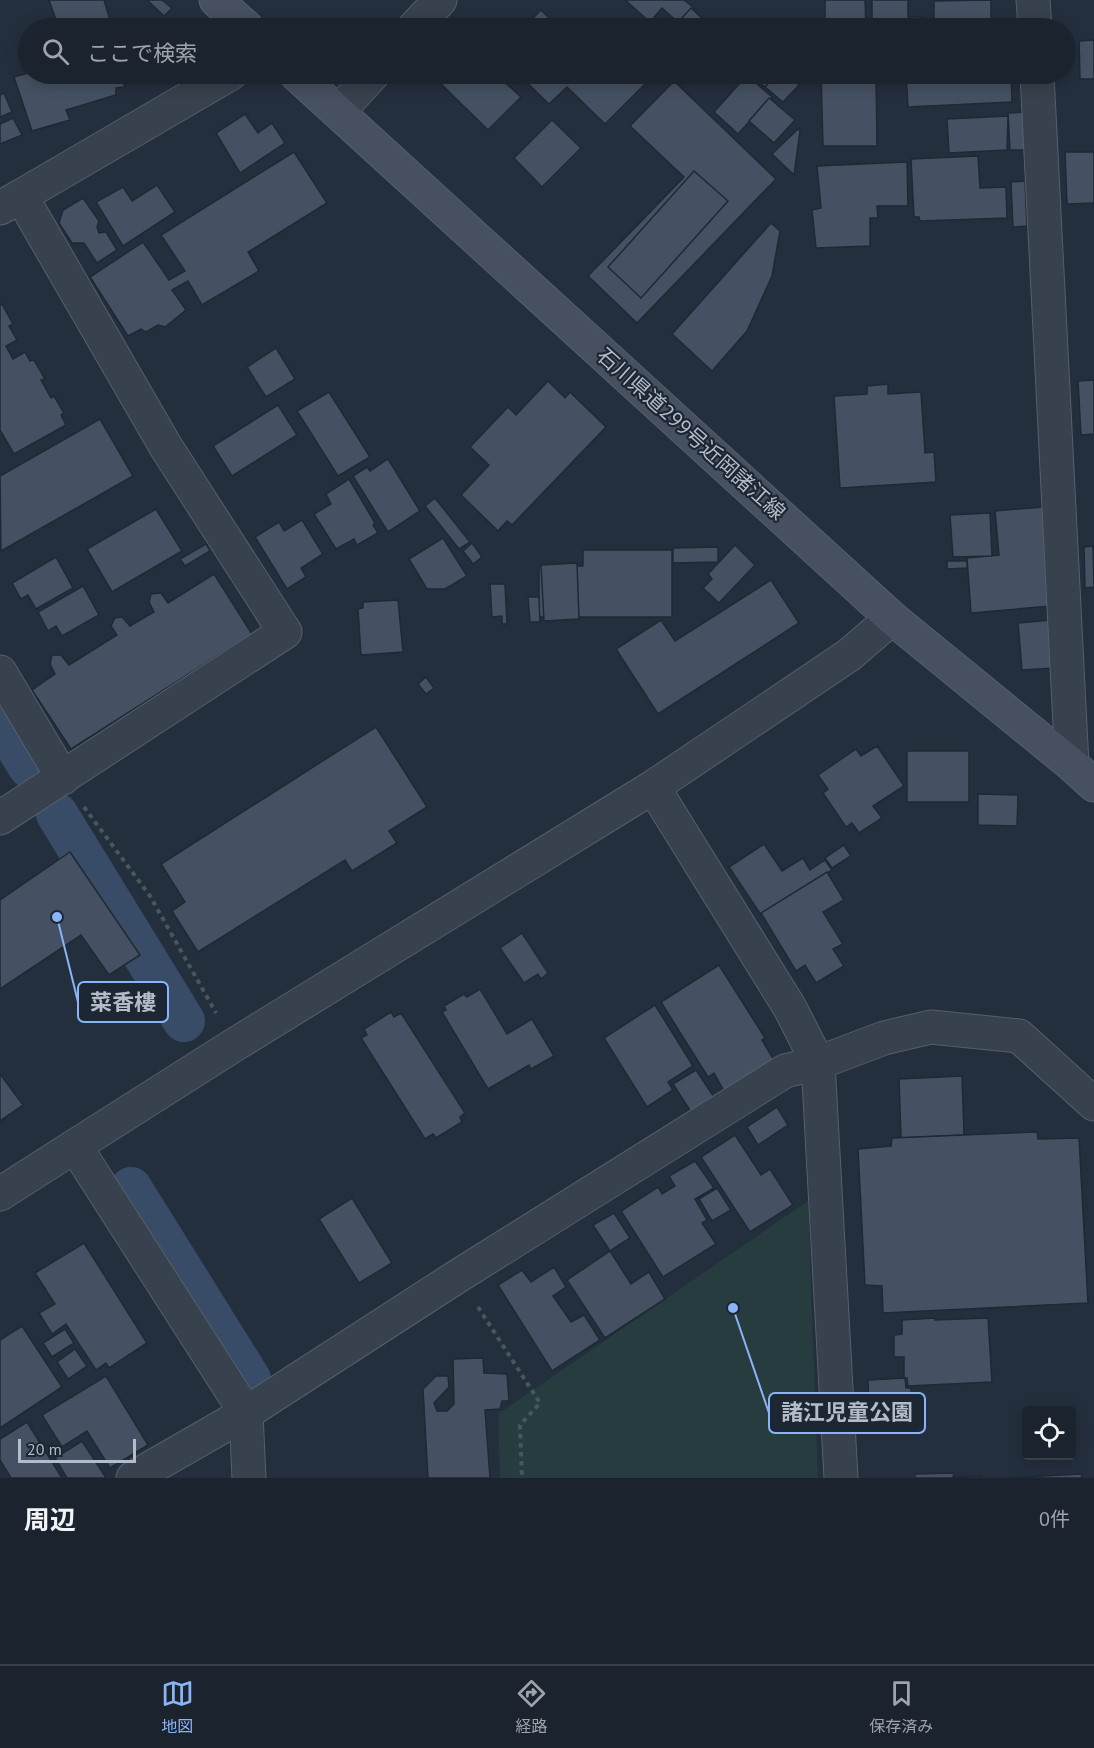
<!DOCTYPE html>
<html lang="ja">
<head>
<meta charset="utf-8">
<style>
  body { margin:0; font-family:"PT Sans","Noto Sans JP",sans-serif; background:#282f3a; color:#f1f3f6 }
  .controls { position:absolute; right:18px; bottom:18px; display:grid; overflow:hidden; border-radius:6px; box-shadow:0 3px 15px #0003 }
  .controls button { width:54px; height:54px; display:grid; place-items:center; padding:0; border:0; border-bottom:2px solid #39404a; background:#1b232e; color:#f1f3f6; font:30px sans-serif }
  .scale { position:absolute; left:18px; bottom:15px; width:118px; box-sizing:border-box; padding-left:6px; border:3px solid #b4bcc9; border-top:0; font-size:16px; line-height:21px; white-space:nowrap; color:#b4bcc9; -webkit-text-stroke:4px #1d2633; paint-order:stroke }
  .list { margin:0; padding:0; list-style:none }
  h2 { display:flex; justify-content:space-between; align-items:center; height:78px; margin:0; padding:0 24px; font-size:26px }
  h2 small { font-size:20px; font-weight:400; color:#a0a4aa }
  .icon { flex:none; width:33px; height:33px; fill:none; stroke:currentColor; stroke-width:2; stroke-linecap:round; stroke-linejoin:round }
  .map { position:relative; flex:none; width:1094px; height:1478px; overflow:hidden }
  .search { position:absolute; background:#1b232e; box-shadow:0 3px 15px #0003; left:18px; right:18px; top:18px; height:66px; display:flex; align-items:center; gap:15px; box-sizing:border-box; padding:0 21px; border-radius:33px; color:#a0a4aa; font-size:22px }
  .sheet { height:186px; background:#1b232e }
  nav { display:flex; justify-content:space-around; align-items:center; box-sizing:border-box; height:84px; border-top:2px solid #39404a; background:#1b232e; font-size:16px; color:#a0a4aa }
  nav a { display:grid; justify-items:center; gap:3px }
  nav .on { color:#8ab4f8 }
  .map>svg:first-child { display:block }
  .green { fill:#263c3f }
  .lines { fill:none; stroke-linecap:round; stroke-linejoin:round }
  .canal { stroke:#394c67; stroke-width:42 }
  .building { fill:#455162; stroke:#1f2835; stroke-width:1.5 }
  .minor-casing { stroke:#565f6c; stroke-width:35 }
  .tertiary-casing { stroke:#565f6c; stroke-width:35 }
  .secondary-casing { stroke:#565f6c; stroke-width:35 }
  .path { stroke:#44595c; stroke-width:4; stroke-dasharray:4.5 4.5; stroke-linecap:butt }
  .minor { stroke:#38414e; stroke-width:33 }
  .tertiary { stroke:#38414e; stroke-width:33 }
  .secondary { stroke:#465061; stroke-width:33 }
  .labels { text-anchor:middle; stroke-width:4.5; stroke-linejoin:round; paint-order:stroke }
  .street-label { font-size:21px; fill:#b4bcc9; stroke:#1d2633 }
  .leader { fill:none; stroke:#8ab4f8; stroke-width:2 }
  .callout-dot { fill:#8ab4f8; stroke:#1d2633; stroke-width:2 }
  .callout { fill:#1d2633; stroke:#8ab4f8; stroke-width:2 }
  .callout-label { font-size:22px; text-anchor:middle; font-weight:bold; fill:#b4bcc9 }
</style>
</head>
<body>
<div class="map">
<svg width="1094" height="1478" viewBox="0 0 1094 1478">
  <rect width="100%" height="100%" fill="#242f3e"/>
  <path class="green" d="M 808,1201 L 818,1478 L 500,1478 L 498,1414 Z"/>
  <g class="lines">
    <g class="canal">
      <path d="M 0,720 L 29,767"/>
      <path d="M 57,814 L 184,1021"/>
      <path d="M 131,1188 L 250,1379"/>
    </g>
  </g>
  <g class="building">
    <path d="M 49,0 L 104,0 L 110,20 L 85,28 L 59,28 Z"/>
    <path d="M 147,0 L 162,0 L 172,8 L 164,16 Z"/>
    <path d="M 625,0 L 684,0 L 694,8 L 680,24 L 662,8 L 650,22 Z"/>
    <path d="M 825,0 L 865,0 L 866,28 L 825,28 Z"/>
    <path d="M 872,0 L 908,0 L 908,17 L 923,17 L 923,28 L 872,28 Z"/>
    <path d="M 991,0 L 991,28 L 934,28 L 934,1 Z"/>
    <path d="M 691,8 L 710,26 L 708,28 L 689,28 L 680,20 Z"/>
    <path d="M 541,10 L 559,28 L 523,28 Z"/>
    <path d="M 1094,40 L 1094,79 L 1080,79 L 1079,41 Z"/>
    <path d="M 28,73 L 120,74 L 125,87 L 116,88 L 116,95 L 66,110 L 70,120 L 32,131 L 14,77 Z"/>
    <path d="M 446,74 L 496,74 L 521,97 L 488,130 L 438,81 Z"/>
    <path d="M 518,74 L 655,74 L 605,124 L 567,87 L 549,104 Z"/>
    <path d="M 750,74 L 777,74 L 765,87 Z"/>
    <path d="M 777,74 L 786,74 L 799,85 L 783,102 L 765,87 Z"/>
    <path d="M 821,74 L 876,74 L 877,146 L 823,146 Z"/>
    <path d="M 906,74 L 1011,74 L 1012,102 L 908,107 Z"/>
    <path d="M 747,75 L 772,97 L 738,134 L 714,112 Z"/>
    <path d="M 674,81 L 776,179 L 637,323 L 588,276 L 684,177 L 630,126 Z"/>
    <path d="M 4,93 L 12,112 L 0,117 L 0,95 Z"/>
    <path d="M 769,98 L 795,120 L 774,143 L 749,121 Z"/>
    <path d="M 1024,112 L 1025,150 L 1010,150 L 1008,113 Z"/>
    <path d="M 245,114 L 258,133 L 272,123 L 285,143 L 240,173 L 216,133 Z"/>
    <path d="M 1008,116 L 1007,150 L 949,153 L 947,119 Z"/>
    <path d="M 13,118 L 22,135 L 0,144 L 0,124 Z"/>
    <path d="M 552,120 L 581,148 L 542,187 L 514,158 Z"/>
    <path d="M 798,129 L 800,131 L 794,175 L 772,154 Z"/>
    <path d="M 294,152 L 327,203 L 248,252 L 259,271 L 202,305 L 188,281 L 172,290 L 186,310 L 165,327 L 158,325 L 146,332 L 141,329 L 128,336 L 90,277 L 143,242 L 169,280 L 185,271 L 161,235 Z"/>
    <path d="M 1065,152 L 1094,152 L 1094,203 L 1067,204 Z"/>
    <path d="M 978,156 L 980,188 L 1006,187 L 1007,218 L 920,221 L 919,217 L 914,217 L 911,159 Z"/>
    <path d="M 907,162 L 908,206 L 877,206 L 878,218 L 870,218 L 870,246 L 816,248 L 812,210 L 821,208 L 817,166 Z"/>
    <path d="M 694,171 L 728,201 L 641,298 L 608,267 Z"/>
    <path d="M 1025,181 L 1027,226 L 1013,227 L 1011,182 Z"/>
    <path d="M 157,185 L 175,212 L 123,246 L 96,202 L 123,187 L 132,201 Z"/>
    <path d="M 83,198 L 99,221 L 97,227 L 99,233 L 106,232 L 117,250 L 97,263 L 84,243 L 72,243 L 59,223 L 63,210 Z"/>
    <path d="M 771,223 L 780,231 L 772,276 L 747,331 L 712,371 L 672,334 Z"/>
    <path d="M 2,304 L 13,324 L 9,326 L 17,340 L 6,346 L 13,359 L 25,352 L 30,361 L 34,360 L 45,379 L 41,380 L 51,398 L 54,396 L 64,413 L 61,415 L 66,425 L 14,454 L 0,430 L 0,305 Z"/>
    <path d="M 276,348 L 295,379 L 266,397 L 247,367 Z"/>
    <path d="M 1094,380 L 1094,434 L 1081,435 L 1078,381 Z"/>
    <path d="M 548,381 L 565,398 L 570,392 L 606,427 L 512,525 L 507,521 L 498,531 L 461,495 L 489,465 L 470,447 L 508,407 L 516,415 Z"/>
    <path d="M 888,384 L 888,394 L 921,392 L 925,453 L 934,452 L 936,482 L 840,488 L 834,396 L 867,394 L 867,386 Z"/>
    <path d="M 329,392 L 370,457 L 338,476 L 297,411 Z"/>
    <path d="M 278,405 L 297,435 L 232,476 L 213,446 Z"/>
    <path d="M 100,419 L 133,476 L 1,551 L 0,476 Z"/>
    <path d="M 388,459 L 420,511 L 388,532 L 353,476 L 367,467 L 370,471 Z"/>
    <path d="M 349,479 L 375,523 L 373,525 L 378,533 L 357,545 L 354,539 L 336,549 L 314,514 L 331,504 L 326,494 Z"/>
    <path d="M 435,498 L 470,542 L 459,549 L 425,506 Z"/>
    <path d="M 1043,507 L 1051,606 L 971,613 L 967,558 L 999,555 L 995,511 Z"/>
    <path d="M 156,509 L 182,551 L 112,592 L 87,549 Z"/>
    <path d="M 990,513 L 992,556 L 953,557 L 950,515 Z"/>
    <path d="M 302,520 L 323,554 L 301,568 L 306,577 L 287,589 L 255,537 L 279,522 L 284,531 Z"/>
    <path d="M 443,538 L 467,576 L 445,589 L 427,589 L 409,559 Z"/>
    <path d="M 472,543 L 482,557 L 473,564 L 463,551 Z"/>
    <path d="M 206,544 L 210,551 L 185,566 L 180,559 Z"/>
    <path d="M 735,545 L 755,565 L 719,603 L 703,588 L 712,579 L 708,574 Z"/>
    <path d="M 1093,546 L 1094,587 L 1085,588 L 1084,547 Z"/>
    <path d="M 718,547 L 718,562 L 673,563 L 673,548 Z"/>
    <path d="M 583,550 L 672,550 L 672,617 L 539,617 L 539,566 L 583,566 Z"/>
    <path d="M 56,557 L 73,588 L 36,609 L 28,595 L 21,599 L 12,583 Z"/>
    <path d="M 947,561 L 967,561 L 967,568 L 947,569 Z"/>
    <path d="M 577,563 L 579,619 L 544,621 L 541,565 Z"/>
    <path d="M 214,574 L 252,634 L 71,749 L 32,690 L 55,674 L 50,664 L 52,655 L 61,655 L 69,665 L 117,635 L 111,626 L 115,618 L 122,617 L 130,626 L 154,612 L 149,602 L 151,594 L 161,593 L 168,603 Z"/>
    <path d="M 771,580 L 799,623 L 658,714 L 616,649 L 661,620 L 675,641 Z"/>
    <path d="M 490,584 L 505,584 L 507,624 L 502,624 L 502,616 L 492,617 Z"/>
    <path d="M 83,586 L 99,615 L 62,636 L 56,626 L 48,631 L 38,612 Z"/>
    <path d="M 528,597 L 539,597 L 540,622 L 530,622 Z"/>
    <path d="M 398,600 L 403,652 L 361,655 L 358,609 L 363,608 L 363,602 Z"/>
    <path d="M 1051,620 L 1055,668 L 1022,670 L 1018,623 Z"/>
    <path d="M 426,677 L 434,688 L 426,694 L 418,684 Z"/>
    <path d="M 376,727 L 427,807 L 389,831 L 397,843 L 352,871 L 345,860 L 198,952 L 172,911 L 185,902 L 161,864 Z"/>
    <path d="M 877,746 L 904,786 L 873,806 L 882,818 L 859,833 L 852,823 L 846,827 L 823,793 L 828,789 L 818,775 L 856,749 L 861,756 Z"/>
    <rect x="907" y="751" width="62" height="51"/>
    <path d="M 978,794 L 1018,795 L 1017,826 L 978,825 Z"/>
    <path d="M 764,844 L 782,871 L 803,858 L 810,870 L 825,860 L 832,870 L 761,915 L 729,867 Z"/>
    <path d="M 844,845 L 851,856 L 832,868 L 825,858 Z"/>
    <path d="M 70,852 L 140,955 L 109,975 L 81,935 L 0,989 L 0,900 Z"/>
    <path d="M 827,872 L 844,900 L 823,912 L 843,944 L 833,949 L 844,966 L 816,983 L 805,965 L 796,971 L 761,913 Z"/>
    <path d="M 522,933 L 548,973 L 541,979 L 538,974 L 524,983 L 500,948 Z"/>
    <path d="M 719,965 L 765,1038 L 762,1040 L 774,1060 L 724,1091 L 714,1073 L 708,1077 L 661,1002 Z"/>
    <path d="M 480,989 L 507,1034 L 532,1019 L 554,1056 L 531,1069 L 529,1065 L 488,1089 L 442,1012 L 446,1010 L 444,1006 L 464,994 L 467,997 Z"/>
    <path d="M 655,1005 L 693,1066 L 668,1082 L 673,1090 L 647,1107 L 604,1038 Z"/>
    <path d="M 391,1012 L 394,1017 L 401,1013 L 465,1113 L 460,1117 L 462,1122 L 436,1138 L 433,1134 L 425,1139 L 361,1038 L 367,1035 L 364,1029 Z"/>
    <path d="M 696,1070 L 716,1100 L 693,1115 L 673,1084 Z"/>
    <path d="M 0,1074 L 23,1105 L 0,1121 Z"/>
    <path d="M 962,1076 L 964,1135 L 901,1138 L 899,1079 Z"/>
    <path d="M 777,1107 L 788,1125 L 758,1145 L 747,1127 Z"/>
    <path d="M 1037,1132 L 1038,1139 L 1079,1138 L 1088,1303 L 883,1313 L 882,1286 L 865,1285 L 858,1149 L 891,1146 L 892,1138 Z"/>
    <path d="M 735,1135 L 761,1175 L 770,1169 L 793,1205 L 750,1232 L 701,1157 Z"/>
    <path d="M 695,1161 L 714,1188 L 695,1199 L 707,1220 L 702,1223 L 716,1244 L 663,1277 L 621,1211 L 658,1187 L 662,1194 L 675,1186 L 669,1176 Z"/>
    <path d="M 717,1188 L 731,1210 L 712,1221 L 699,1199 Z"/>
    <path d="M 352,1198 L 392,1263 L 359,1283 L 319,1219 Z"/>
    <path d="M 614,1213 L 630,1238 L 610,1251 L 593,1225 Z"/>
    <path d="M 84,1243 L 147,1343 L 109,1368 L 106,1363 L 96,1370 L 66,1324 L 52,1334 L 39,1313 L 55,1304 L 35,1273 Z"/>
    <path d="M 610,1251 L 631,1284 L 649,1272 L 665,1299 L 605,1338 L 567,1280 Z"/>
    <path d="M 554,1267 L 566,1287 L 553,1296 L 571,1322 L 584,1315 L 600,1340 L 552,1371 L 498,1285 L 522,1270 L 531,1282 Z"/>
    <path d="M 935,1318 L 935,1320 L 988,1318 L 992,1382 L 908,1386 L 907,1378 L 904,1378 L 904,1357 L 894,1357 L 894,1335 L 902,1334 L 902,1320 Z"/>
    <path d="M 22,1326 L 62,1387 L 0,1428 L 0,1340 Z"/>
    <path d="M 65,1329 L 74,1343 L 52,1357 L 43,1343 Z"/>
    <path d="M 75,1349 L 87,1366 L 68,1379 L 57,1362 Z"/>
    <path d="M 483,1358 L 484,1373 L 507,1374 L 509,1401 L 502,1401 L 500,1409 L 485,1410 L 490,1478 L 428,1478 L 423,1389 L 436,1376 L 448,1376 L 449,1387 L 434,1403 L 437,1411 L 447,1411 L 454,1404 L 453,1359 Z"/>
    <path d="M 106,1376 L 148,1445 L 110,1468 L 87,1431 L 62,1447 L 42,1415 Z"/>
    <path d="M 905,1378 L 906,1388 L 911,1388 L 913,1415 L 869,1416 L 868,1380 Z"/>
    <path d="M 27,1422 L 62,1478 L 11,1478 L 0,1460 L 0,1439 Z"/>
    <path d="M 82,1441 L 106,1478 L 67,1478 L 55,1458 Z"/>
    <path d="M 954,1473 L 953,1477 L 981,1476 L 981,1478 L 915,1478 L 915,1474 Z"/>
    <path d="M 1081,1474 L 1082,1478 L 1005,1478 Z"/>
  </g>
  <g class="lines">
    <defs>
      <g id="minor">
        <path d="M 1033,0 L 1035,28"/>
        <path d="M 414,28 L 440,0"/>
        <path d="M 1037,74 L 1072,765"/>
        <path d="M 338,112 L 373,74"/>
        <path d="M 21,196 L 230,74"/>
        <path d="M 0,208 L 21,196 L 166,447 L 285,632 L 0,818"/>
        <path d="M 0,672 L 63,778"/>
        <path d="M 653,787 L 790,1008 L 818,1063 L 841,1478"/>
        <path d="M 133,1478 L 246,1413 L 458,1276 L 785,1071 L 818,1063 L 884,1038 L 931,1027 L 1019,1036 L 1094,1104"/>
        <path d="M 249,1478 L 246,1413 L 75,1146 L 234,1045 L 653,787 L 849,655 L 892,618"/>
      </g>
      <path id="tertiary" d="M 0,1194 L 75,1146"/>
      <g id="secondary">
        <path d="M 216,0 L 247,28"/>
        <path d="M 296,74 L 892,618 L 1072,765 L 1094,785"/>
      </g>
    </defs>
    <use href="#minor" class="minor-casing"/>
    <use href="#tertiary" class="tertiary-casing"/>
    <use href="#secondary" class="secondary-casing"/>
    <g class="path">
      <path d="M 84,807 L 150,896 L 216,1013"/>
      <path d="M 478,1307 L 540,1403 L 520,1425 L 522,1478"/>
    </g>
    <use href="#minor" class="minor"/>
    <use href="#tertiary" class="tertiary"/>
    <use href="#secondary" class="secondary"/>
  </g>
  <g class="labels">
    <g class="street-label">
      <text transform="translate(691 434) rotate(42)" y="7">石川県道299号近岡諸江線</text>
    </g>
  </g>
  <path class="leader" d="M57 917L78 1002M733 1308L769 1413"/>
  <g class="callout-dot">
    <circle cx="57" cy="917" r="6"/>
    <circle cx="733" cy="1308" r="6"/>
  </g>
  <g class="callout">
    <rect x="78" y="982" width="90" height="40" rx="6"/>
    <rect x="769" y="1393" width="156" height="40" rx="6"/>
  </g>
  <g class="callout-label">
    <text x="123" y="1010">菜香樓</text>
    <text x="847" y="1420">諸江児童公園</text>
  </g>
</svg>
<div class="controls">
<button><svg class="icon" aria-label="locate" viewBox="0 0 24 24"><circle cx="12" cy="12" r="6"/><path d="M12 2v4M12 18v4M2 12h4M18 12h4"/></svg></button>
</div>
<div class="scale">20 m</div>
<div class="search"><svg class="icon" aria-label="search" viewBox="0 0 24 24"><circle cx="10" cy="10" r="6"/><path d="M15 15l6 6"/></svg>ここで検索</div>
</div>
<section class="sheet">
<h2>周辺<small>0件</small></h2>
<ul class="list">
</ul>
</section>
<nav>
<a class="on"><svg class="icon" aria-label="map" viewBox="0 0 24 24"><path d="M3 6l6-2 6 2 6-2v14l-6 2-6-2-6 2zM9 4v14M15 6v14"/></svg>地図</a>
<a><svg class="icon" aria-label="directions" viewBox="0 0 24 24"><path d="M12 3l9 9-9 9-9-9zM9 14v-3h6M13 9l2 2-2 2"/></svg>経路</a>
<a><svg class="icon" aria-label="saved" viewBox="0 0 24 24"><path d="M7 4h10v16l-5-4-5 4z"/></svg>保存済み</a>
</nav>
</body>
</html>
